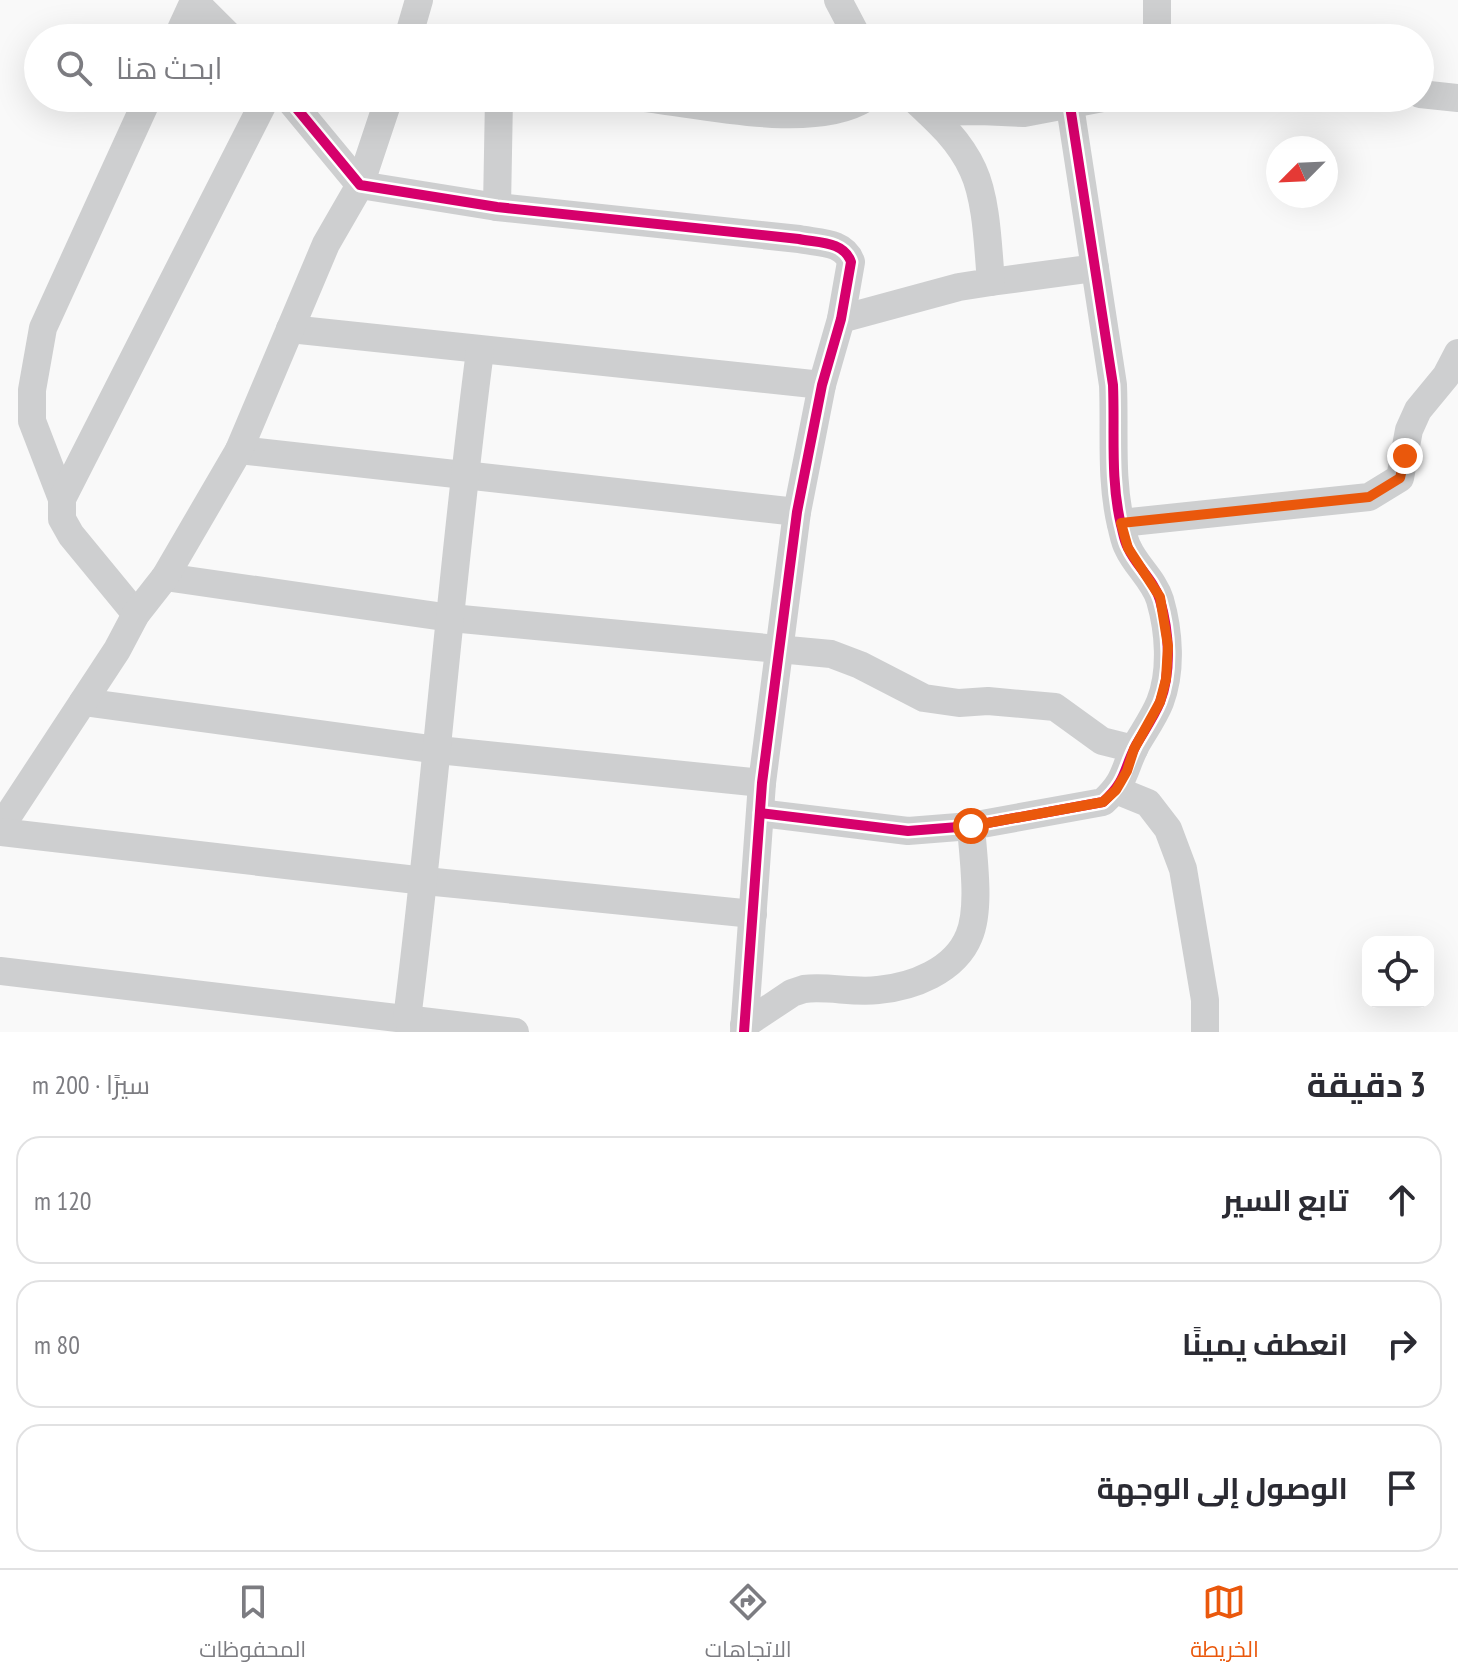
<!DOCTYPE html>
<html lang="ar">
<head>
<meta charset="utf-8">
<style>
  body { margin:0; font-family:"PT Sans Narrow",Cairo,sans-serif; background:#f2f2f3; color:#2b2b33; direction:rtl }
  .controls { position:absolute; right:24px; bottom:24px; display:grid; overflow:hidden; border-radius:16px; box-shadow:0 8px 32px #0002 }
  .controls button { width:72px; height:72px; display:grid; place-items:center; padding:0; border:0; border-bottom:2px solid #e1e1e2; background:#fff; color:#2b2b33; font:40px sans-serif }
  .compass { position:absolute; left:1266px; top:136px; width:72px; height:72px; border-radius:50%; background:#fff; box-shadow:0 8px 32px #0002; rotate:246deg }
  .stop { position:absolute; width:24px; height:24px; margin:-18px; border:6px solid #ea580c; border-radius:50%; background:#fff }
  .stop.end { background:#ea580c; border-color:#fff; box-shadow:0 2px 8px #0008 }
  .list { margin:0; padding:0; list-style:none }
  h2 { display:flex; justify-content:space-between; align-items:center; height:104px; margin:0; padding:0 32px; font-size:34px }
  h2 small { font-size:26px; font-weight:400; color:#7c7c81 }
  .list li { display:grid; grid-template-columns:52px 1fr auto; gap:24px; align-items:center; box-sizing:border-box; height:128px; margin:0 16px 16px; padding:0 16px; border:2px solid #e1e1e2; border-radius:24px }
  .list b { display:block; font-size:30px; white-space:nowrap }
  .list em { font-size:26px; font-style:normal; color:#7c7c81 }
  .icon { flex:none; width:44px; height:44px; fill:none; stroke:currentColor; stroke-width:2; stroke-linecap:round; stroke-linejoin:round }
  .map { position:relative; flex:none; width:1458px; height:1032px; overflow:hidden; direction:ltr }
  .search { position:absolute; background:#fff; box-shadow:0 8px 32px #0002; left:24px; right:24px; top:24px; height:88px; display:flex; align-items:center; gap:20px; box-sizing:border-box; padding:0 28px; border-radius:44px; color:#7c7c81; font-size:30px }
  .sheet { height:536px; background:#fff }
  nav { display:flex; justify-content:space-around; align-items:center; box-sizing:border-box; height:112px; border-top:2px solid #e1e1e2; background:#fff; font-size:22px; color:#7c7c81 }
  nav a { display:grid; justify-items:center; gap:4px }
  nav .on { color:#ea580c }
  .map>svg:first-child { display:block }
  .lines { fill:none; stroke-linecap:round; stroke-linejoin:round }
  .minor { stroke:#cecfd0; stroke-width:28 }
  .cycleway-casing { stroke:#fff; stroke-width:15 }
  .cycleway { stroke:#d6006c; stroke-width:10 }
  .route { stroke:#ea580c; stroke-width:10 }
</style>
</head>
<body>
<div class="map">
<svg width="1458" height="1032" viewBox="0 0 1458 1032">
  <rect width="100%" height="100%" fill="#f9f9f9"/>
  <g class="lines">
    <g class="minor">
      <path d="M 193,0 L 231,38"/>
      <path d="M 838,0 L 858,38"/>
      <path d="M 1157,0 L 1157,38"/>
      <path d="M 177,38 L 194,1"/>
      <path d="M 408,38 L 419,0"/>
      <path d="M 1420,94 L 1458,98"/>
      <path d="M 288,98 L 360,185 L 497,207 L 799,239 C 818,243 844,241 851,262 L 841,319 L 822,385 L 797,512 L 762,783 L 744,1032"/>
      <path d="M 645,98 C 705,105 814,131 866,98"/>
      <path d="M 928,112 L 980,111 L 1024,113 L 1103,98"/>
      <path d="M 497,207 L 499,98"/>
      <path d="M 991,282 L 1095,268"/>
      <path d="M 841,319 L 959,287 L 991,282 C 988,249 987,200 973,170 C 960,141 937,120 913,98"/>
      <path d="M 290,329 L 822,385"/>
      <path d="M 239,450 L 797,512"/>
      <path d="M 62,499 L 32,421 L 32,390 L 43,328 L 148,98"/>
      <path d="M 1121,523 L 1369,497 L 1400,478 L 1409,430 L 1418,410 L 1446,376 L 1458,353"/>
      <path d="M 165,577 L 451,618 L 831,654 L 860,665 L 924,698 L 959,703 L 988,701 L 1055,707 L 1102,741 L 1134,749"/>
      <path d="M 136,614 L 71,535 L 62,519 L 62,499 L 266,98"/>
      <path d="M 83,702 L 438,750 L 762,783"/>
      <path d="M 1116,790 L 1148,803 L 1168,829 L 1183,869 L 1205,1000 L 1205,1032"/>
      <path d="M 760,813 L 908,831 L 971,826 L 1103,802 C 1127,780 1123,770 1136,745 C 1144,731 1154,717 1160,702 C 1172,671 1169,631 1160,600 C 1154,580 1136,566 1128,548 C 1124,541 1123,532 1121,525 C 1110,478 1115,432 1113,385 L 1070,106"/>
      <path d="M 0,828 L 117,650 L 136,614 L 165,577 L 239,450 L 326,244 L 360,185 L 389,98"/>
      <path d="M 0,832 L 425,881 L 753,914"/>
      <path d="M 0,971 L 515,1032"/>
      <path d="M 407,1019 C 435,797 451,573 480,351"/>
      <path d="M 744,1025 L 792,993 L 804,989 C 828,986 853,993 878,990 C 912,987 955,971 969,936 C 981,908 973,857 971,826"/>
    </g>
    <defs>
      <g id="cycleway">
        <path d="M 288,98 L 360,185 L 497,207 L 799,239 C 818,243 844,241 851,262 L 841,319 L 822,385 L 797,512 L 762,783 L 744,1032"/>
        <path d="M 760,813 L 908,831 L 971,826 L 1103,802 C 1127,780 1123,770 1136,745 C 1144,731 1154,717 1160,702 C 1172,671 1169,631 1160,600 C 1154,580 1136,566 1128,548 C 1124,541 1123,532 1121,525 C 1110,478 1115,432 1113,385 L 1070,106"/>
      </g>
    </defs>
    <use href="#cycleway" class="cycleway-casing"/>
    <use href="#cycleway" class="cycleway"/>
  </g>
  <g class="lines">
    <path class="route" d="M 971,826 L 1103,802 L 1116,790 L 1127,771 L 1134,749 L 1160,702 L 1166,679 L 1168,646 L 1160,597 L 1128,548 L 1121,523 L 1369,497 L 1400,478 L 1405,456"/>
  </g>
</svg>
<div class="controls">
<button><svg class="icon" aria-label="locate" viewBox="0 0 24 24"><circle cx="12" cy="12" r="6"/><path d="M12 2v4M12 18v4M2 12h4M18 12h4"/></svg></button>
</div>
<svg class="compass" viewBox="-18 -18 36 36"><path d="M0-13l5 13h-10z" fill="#e53935"/><path d="M0 13l5-13h-10z" fill="#7c7c81"/></svg>
<div class="stop" style="left:971px;top:826px"></div>
<div class="stop end" style="left:1405px;top:456px"></div>
<div class="search"><svg class="icon" aria-label="search" viewBox="0 0 24 24"><circle cx="10" cy="10" r="6"/><path d="M15 15l6 6"/></svg>ابحث هنا</div>
</div>
<section class="sheet">
<h2>3 دقيقة<small>سيرًا · 200 m</small></h2>
<ul class="list">
<li><svg class="icon" aria-label="ahead" viewBox="0 0 24 24"><path d="M12 20V5M6 11l6-6 6 6"/></svg><div><b>تابع السير</b></div><em>120 m</em></li>
<li><svg class="icon" aria-label="right" viewBox="0 0 24 24"><path d="M7 20v-9h11M14 6l5 5-5 5"/></svg><div><b>انعطف يمينًا</b></div><em>80 m</em></li>
<li><svg class="icon" aria-label="arrive" viewBox="0 0 24 24"><path d="M6 21V4h12l-3 4 3 4H6"/></svg><div><b>الوصول إلى الوجهة</b></div></li>
</ul>
</section>
<nav>
<a class="on"><svg class="icon" aria-label="map" viewBox="0 0 24 24"><path d="M3 6l6-2 6 2 6-2v14l-6 2-6-2-6 2zM9 4v14M15 6v14"/></svg>الخريطة</a>
<a><svg class="icon" aria-label="directions" viewBox="0 0 24 24"><path d="M12 3l9 9-9 9-9-9zM9 14v-3h6M13 9l2 2-2 2"/></svg>الاتجاهات</a>
<a><svg class="icon" aria-label="saved" viewBox="0 0 24 24"><path d="M7 4h10v16l-5-4-5 4z"/></svg>المحفوظات</a>
</nav>
</body>
</html>
